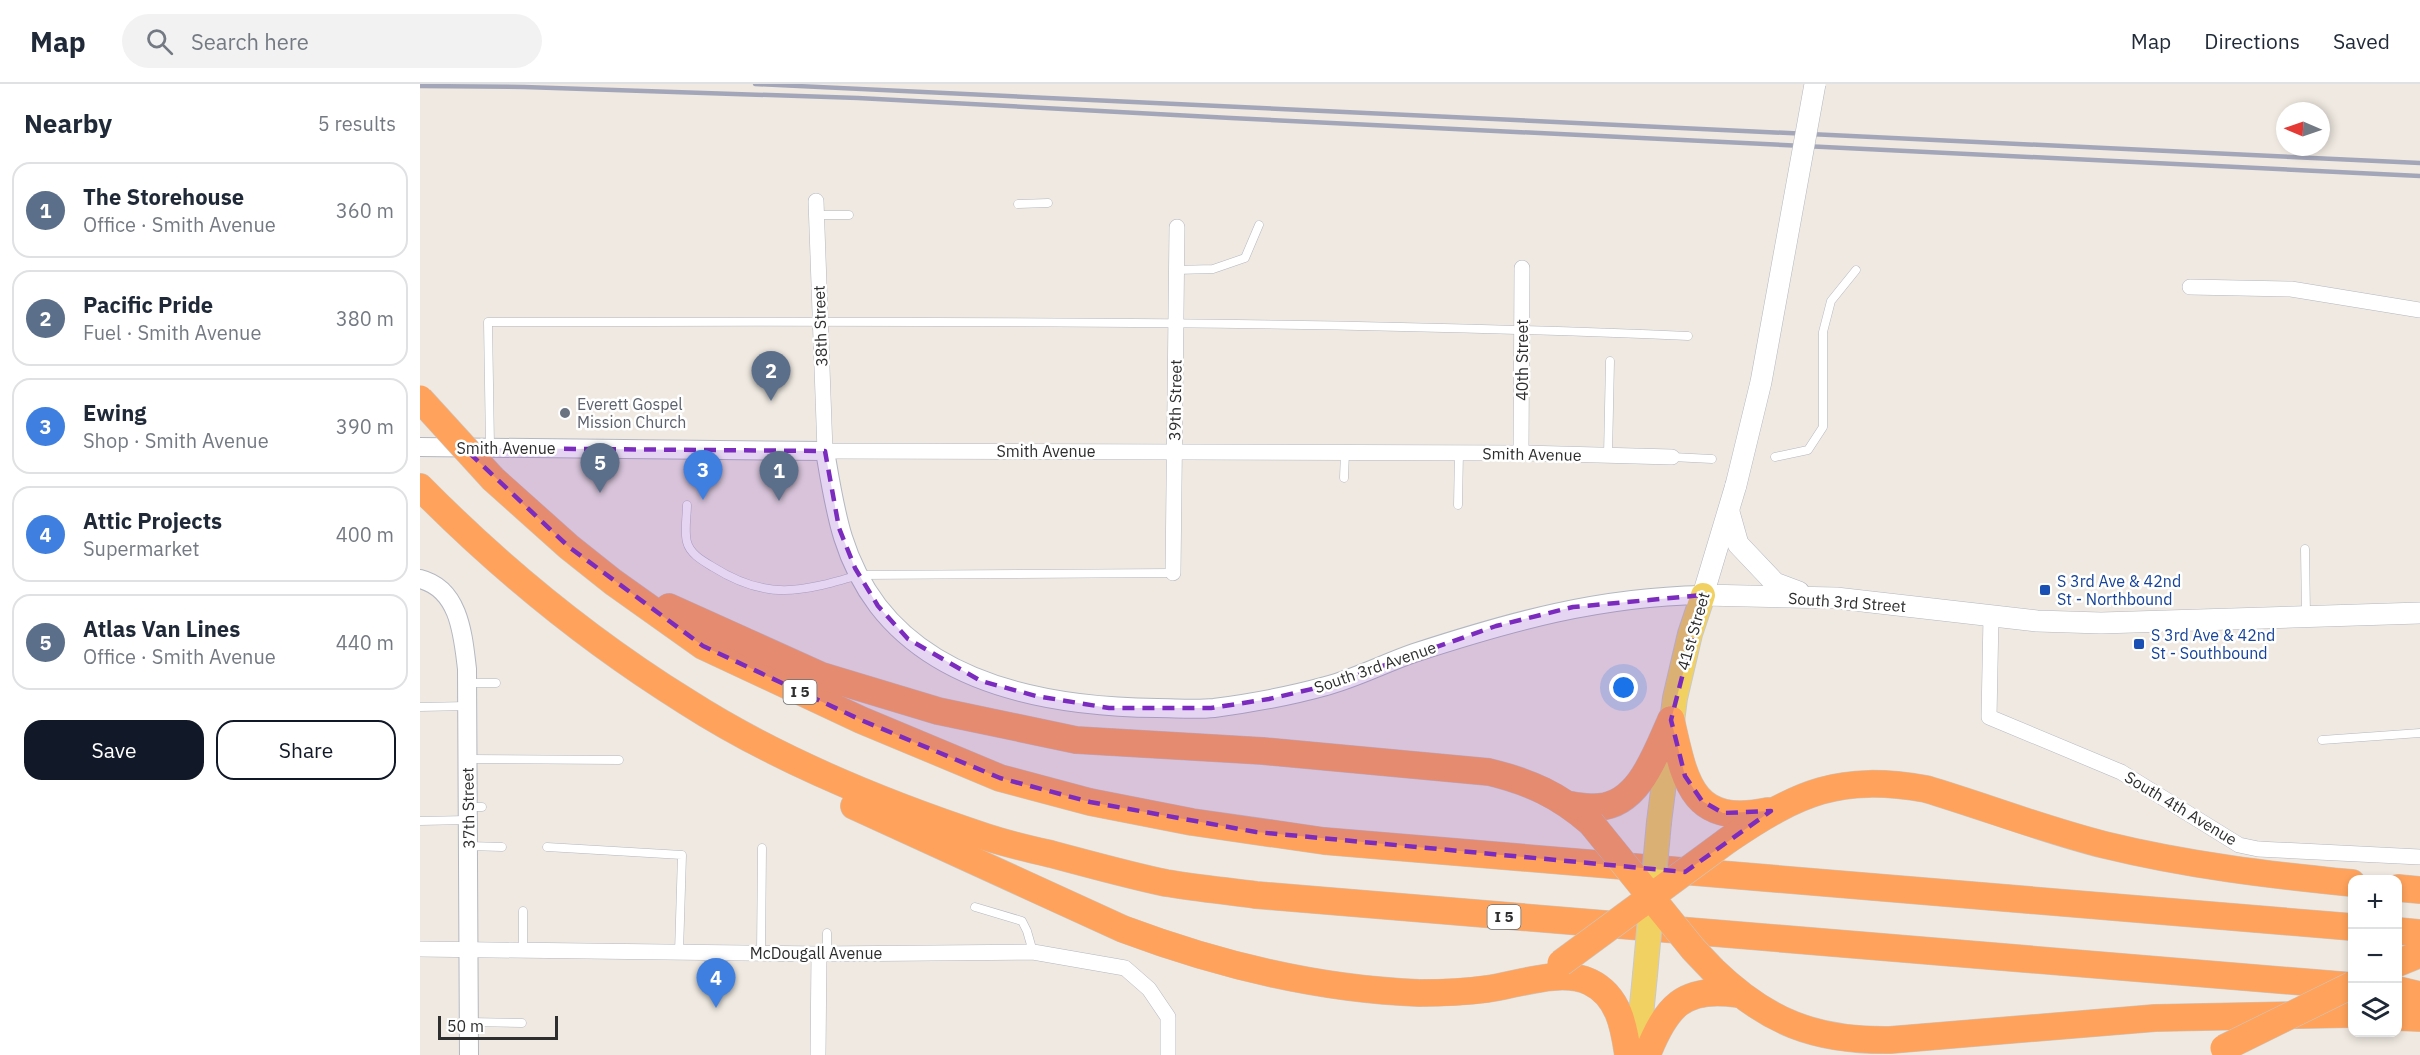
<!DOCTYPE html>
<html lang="en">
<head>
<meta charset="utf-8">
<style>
  body { margin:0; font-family:"IBM Plex Sans",sans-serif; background:#f2f2f3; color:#1f2937 }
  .controls { position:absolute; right:18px; bottom:18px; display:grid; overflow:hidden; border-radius:12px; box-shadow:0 3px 9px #0003 }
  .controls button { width:54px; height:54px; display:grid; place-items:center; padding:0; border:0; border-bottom:2px solid #e0e1e3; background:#fff; color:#1f2937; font:30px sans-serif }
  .compass { position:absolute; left:1856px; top:18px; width:54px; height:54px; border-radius:50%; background:#fff; box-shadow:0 3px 9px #0003; rotate:272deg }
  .scale { position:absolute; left:18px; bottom:15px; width:120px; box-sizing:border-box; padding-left:6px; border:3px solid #2e2e2e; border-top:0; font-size:16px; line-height:21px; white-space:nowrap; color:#2e2e2e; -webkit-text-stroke:4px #fff; paint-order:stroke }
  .you { position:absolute; left:1204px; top:604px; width:21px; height:21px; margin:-15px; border:4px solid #fff; border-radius:50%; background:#1a73e8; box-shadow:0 0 0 9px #1a73e833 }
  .badge { display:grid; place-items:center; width:39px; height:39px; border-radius:50%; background:#111827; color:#fff; font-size:20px; font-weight:700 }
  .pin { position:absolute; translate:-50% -50px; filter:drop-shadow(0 2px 3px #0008) }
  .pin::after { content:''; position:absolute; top:32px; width:21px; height:18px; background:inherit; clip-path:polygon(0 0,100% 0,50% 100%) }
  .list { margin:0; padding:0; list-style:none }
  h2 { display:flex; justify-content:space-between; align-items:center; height:78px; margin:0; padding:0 24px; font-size:26px }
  h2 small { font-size:20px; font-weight:400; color:#747a83 }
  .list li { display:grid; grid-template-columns:39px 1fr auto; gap:18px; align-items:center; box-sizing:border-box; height:96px; margin:0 12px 12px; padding:0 12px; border:2px solid #e0e1e3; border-radius:18px }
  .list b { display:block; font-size:22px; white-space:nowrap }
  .list p { margin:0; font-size:20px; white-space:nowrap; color:#747a83 }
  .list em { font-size:20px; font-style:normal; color:#747a83 }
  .actions { display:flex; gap:12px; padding:18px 24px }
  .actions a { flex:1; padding:14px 0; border:2px solid #111827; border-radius:18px; text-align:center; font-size:21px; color:#111827 }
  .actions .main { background:#111827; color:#fff }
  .icon { flex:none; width:33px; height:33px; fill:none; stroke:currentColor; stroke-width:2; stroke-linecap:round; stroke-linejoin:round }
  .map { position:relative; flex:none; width:2000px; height:971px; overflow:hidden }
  header { display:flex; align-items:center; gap:36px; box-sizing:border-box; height:84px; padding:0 30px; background:#fff; border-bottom:2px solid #e0e1e3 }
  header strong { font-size:28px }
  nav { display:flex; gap:33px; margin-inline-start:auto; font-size:21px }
  .search { width:420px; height:54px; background:#f2f2f3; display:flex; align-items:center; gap:15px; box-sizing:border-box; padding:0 21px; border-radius:33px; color:#747a83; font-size:22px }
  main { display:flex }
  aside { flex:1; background:#fff }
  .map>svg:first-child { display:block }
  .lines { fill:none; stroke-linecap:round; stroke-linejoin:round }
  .service-casing { stroke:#b4b7c1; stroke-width:9 }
  .minor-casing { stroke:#b4b7c1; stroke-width:16 }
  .tertiary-casing { stroke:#b4b7c1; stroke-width:20 }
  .secondary-casing { stroke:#b4b7c1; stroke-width:22 }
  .primary-casing { stroke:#c9c9c9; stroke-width:26 }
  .motorway-casing { stroke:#c9c9c9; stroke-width:28 }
  .service { stroke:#fff; stroke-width:8 }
  .minor { stroke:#fff; stroke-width:15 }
  .tertiary { stroke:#fff; stroke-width:18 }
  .secondary { stroke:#fff; stroke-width:21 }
  .primary { stroke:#f2d163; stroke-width:24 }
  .motorway { stroke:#ffa35c; stroke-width:27 }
  .rail { stroke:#a3a6b8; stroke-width:4.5 }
  .secondary-bridge-casing { stroke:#b4b7c1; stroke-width:22; stroke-linecap:butt }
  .primary-bridge-casing { stroke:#c9c9c9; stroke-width:26; stroke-linecap:butt }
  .motorway-bridge-casing { stroke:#c9c9c9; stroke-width:28; stroke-linecap:butt }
  .secondary-bridge { stroke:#fff; stroke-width:21 }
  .primary-bridge { stroke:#f2d163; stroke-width:24 }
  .motorway-bridge { stroke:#ffa35c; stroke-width:27 }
  .marked { fill:#7b2cbf; fill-opacity:0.2; stroke:#7b2cbf; stroke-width:4.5; stroke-dasharray:12 8; stroke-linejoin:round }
  .worship-dot { fill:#6b7280; stroke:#fff; stroke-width:2 }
  .transit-dot { fill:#1a4fb4; stroke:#fff; stroke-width:2 }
  .labels { text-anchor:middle; stroke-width:5; stroke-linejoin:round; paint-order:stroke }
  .shield { fill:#fff; stroke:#6d6d6d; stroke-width:1.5 }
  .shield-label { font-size:15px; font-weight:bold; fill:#2e2e2e }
  .street-label { font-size:16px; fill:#2e2e2e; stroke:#fff }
  .worship-label { font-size:16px; fill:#5b616d; stroke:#fff; text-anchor:start }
  .transit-label { font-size:16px; fill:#164399; stroke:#fff; text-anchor:start }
</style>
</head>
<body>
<header>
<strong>Map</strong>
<div class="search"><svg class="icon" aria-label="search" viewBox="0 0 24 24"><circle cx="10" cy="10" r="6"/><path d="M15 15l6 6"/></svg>Search here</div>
<nav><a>Map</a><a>Directions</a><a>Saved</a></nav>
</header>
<main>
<aside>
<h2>Nearby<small>5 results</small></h2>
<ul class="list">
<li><span class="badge" style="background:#5c6f8a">1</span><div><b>The Storehouse</b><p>Office · Smith Avenue</p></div><em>360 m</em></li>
<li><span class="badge" style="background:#5c6f8a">2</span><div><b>Pacific Pride</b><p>Fuel · Smith Avenue</p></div><em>380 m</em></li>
<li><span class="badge" style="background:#3f7fe0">3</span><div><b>Ewing</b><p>Shop · Smith Avenue</p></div><em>390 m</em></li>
<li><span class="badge" style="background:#3f7fe0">4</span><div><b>Attic Projects</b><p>Supermarket</p></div><em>400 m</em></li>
<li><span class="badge" style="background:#5c6f8a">5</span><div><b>Atlas Van Lines</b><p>Office · Smith Avenue</p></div><em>440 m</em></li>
</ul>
<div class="actions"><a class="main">Save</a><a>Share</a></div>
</aside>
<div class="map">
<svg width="2000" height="971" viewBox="0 0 2000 971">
  <rect width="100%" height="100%" fill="#efe9e1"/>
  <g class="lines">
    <defs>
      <g id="service">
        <path d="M 598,120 L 628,119"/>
        <path d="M 396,131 L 429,131"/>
        <path d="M 756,186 L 793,185 L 825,174 L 839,141"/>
        <path d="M 70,362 L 68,238 C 468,238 868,235 1268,252"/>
        <path d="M 1188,371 L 1190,277"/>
        <path d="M 1252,373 L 1292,375"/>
        <path d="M 1355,373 L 1388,366 L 1403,343 L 1403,248 L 1411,217 L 1436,186"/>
        <path d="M 924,394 L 925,368"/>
        <path d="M 267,421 C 267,432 264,447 267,458 C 270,470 283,477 293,483 C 347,517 381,508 439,491 L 753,489"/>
        <path d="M 1038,421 L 1039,368"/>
        <path d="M 1885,465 L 1886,531"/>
        <path d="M 48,599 L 76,599"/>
        <path d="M 0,623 L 47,622"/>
        <path d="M 1902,656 L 2000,649"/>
        <path d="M 48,675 L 199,676"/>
        <path d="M 48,723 L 62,723"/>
        <path d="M 0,737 L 47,736"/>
        <path d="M 49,762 L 82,763"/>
        <path d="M 127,763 L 262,771 L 259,868"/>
        <path d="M 555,823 L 602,837 L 607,847 L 613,868"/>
        <path d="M 103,827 L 103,866"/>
        <path d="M 341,869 L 342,764"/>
        <path d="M 407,870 L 407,849"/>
        <path d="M 49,938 L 102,939"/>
      </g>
      <g id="minor">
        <path d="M 396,117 L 405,367 L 1101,369 L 1252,373"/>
        <path d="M 1770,203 L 1871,205 L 2000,226"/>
        <path d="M 1101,369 L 1102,184"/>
        <path d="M 753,489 L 757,143"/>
        <path d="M 1571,533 L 1569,633 L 1701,688 L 1819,761 L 1838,765 L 2000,773"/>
        <path d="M 0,865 L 399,870 L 613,868 L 705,884 L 729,905 L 748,933 L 748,971"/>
        <path d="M 398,971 L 399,870"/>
      </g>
      <g id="tertiary">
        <path d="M 0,363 L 405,367 C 415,425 421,473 458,522 C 522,605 639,623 737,624 C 755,624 775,626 794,624 C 832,619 870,612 906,602 C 936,594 965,579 994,569 C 1092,537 1179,513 1283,511"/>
        <path d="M 0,495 C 40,505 43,552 47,585 L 49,971"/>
      </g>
      <g id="secondary">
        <path d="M 1316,401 L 1283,511 L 1416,514 L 1617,537 L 1681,539 L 2000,529"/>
        <path d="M 1309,428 L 1318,460 L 1355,499 L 1379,508"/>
      </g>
      <g id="primary">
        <path d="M 1239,738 L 1255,614 L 1270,550 L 1283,511"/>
        <path d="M 1217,971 L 1225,891"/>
      </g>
      <g id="motorway">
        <path d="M 73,395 L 149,463 L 193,498 L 283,562 L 441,636 L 580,694 L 670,718 L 772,738 L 904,757 L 1932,843"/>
        <path d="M 0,403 C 81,485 169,557 267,618 C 356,675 466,720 566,753 C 587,760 609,765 631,770 C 669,780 708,791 746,799 C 776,804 806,807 836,811 L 1932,902"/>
        <path d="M 249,523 L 402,592 L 518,627 L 656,656 L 843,667 L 1069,688 C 1110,698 1139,711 1171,739"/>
        <path d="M 1251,636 C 1265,697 1271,743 1348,727"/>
        <path d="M 1150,721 C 1159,722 1169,724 1179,723 C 1220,720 1236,668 1251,636"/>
        <path d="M 434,722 L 703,845 C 799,881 897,905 999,909 C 1022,909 1045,908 1067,905 C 1097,901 1141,884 1170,898 C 1199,912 1204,943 1208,971"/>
        <path d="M 1308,756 C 1379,708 1419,690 1506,705 C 1566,723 1625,746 1685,761 C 1767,781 1849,791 1932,799"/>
        <path d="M 1978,804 L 2000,806"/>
        <path d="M 1978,847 L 2000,849"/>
        <path d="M 1978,879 L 2000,870"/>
        <path d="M 1293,886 C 1347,938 1395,957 1470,956 L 1735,934 L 1932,930"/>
        <path d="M 1978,906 L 2000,911"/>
        <path d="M 1978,933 L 2000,934"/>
        <path d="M 1227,971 C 1246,923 1263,902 1317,910"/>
      </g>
    </defs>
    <use href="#service" class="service-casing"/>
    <use href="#minor" class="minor-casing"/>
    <use href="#tertiary" class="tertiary-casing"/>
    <use href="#secondary" class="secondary-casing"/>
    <use href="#primary" class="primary-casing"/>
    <use href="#motorway" class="motorway-casing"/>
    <use href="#service" class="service"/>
    <use href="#minor" class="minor"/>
    <use href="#tertiary" class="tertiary"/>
    <use href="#secondary" class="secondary"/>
    <use href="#primary" class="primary"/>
    <use href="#motorway" class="motorway"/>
    <g class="rail">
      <path d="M 335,0 L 2000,79"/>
      <path d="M 0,2 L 104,3 L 438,14 L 811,34 L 2000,92"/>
    </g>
    <defs>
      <path id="secondary-bridge" d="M 1316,401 L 1341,298 L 1395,0"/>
      <path id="primary-bridge" d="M 1225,891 L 1239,738"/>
      <g id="motorway-bridge">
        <path d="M 0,315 L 73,395"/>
        <path d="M 1171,739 L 1273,865 L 1293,886"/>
        <path d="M 1141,879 L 1308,756"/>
        <path d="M 1804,964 L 1932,901"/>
      </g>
    </defs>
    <use href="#secondary-bridge" class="secondary-bridge-casing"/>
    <use href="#primary-bridge" class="primary-bridge-casing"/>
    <use href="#motorway-bridge" class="motorway-bridge-casing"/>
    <use href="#secondary-bridge" class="secondary-bridge"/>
    <use href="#primary-bridge" class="primary-bridge"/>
    <use href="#motorway-bridge" class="motorway-bridge"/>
  </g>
  <path class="marked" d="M 44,364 L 405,367 L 419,444 L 435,484 L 458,522 L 488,555 L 561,597 L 616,612 L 689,624 L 791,624 L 849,615 L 909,601 L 1076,542 L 1153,523 L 1283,511 L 1251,636 L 1265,692 L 1282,717 L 1303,729 L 1351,727 L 1265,788 L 836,748 L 670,718 L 580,694 L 441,636 L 283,562 L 149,463 Z"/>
  <circle class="worship-dot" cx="145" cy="329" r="6"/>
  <g class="transit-dot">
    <rect x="1619" y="500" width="12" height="12" rx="3"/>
    <rect x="1713" y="554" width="12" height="12" rx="3"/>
  </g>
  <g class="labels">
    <g class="shield">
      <rect x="363.5" y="596" width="33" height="24" rx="4.5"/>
      <rect x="1067.5" y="821" width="33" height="24" rx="4.5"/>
    </g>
    <g class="shield-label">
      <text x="380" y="613">I 5</text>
      <text x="1084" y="838">I 5</text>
    </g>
    <g class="street-label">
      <text transform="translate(400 242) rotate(-92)" y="6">38th Street</text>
      <text transform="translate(1102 276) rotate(-90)" y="6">40th Street</text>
      <text transform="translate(755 316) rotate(-89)" y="6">39th Street</text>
      <text x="86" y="370">Smith Avenue</text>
      <text x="626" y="373">Smith Avenue</text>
      <text transform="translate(1112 370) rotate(1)" y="6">Smith Avenue</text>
      <text transform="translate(1427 518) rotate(4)" y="6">South 3rd Street</text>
      <text transform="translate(1273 547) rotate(-74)" y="6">41st Street</text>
      <text transform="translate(955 583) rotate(-19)" y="6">South 3rd Avenue</text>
      <text transform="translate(48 724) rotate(-91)" y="6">37th Street</text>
      <text transform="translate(1761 724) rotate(31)" y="6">South 4th Avenue</text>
      <text x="396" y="875">McDougall Avenue</text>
    </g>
    <g class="worship-label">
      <text x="157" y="326">Everett Gospel<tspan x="157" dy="18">Mission Church</tspan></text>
    </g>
    <g class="transit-label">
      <text x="1637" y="503">S 3rd Ave &amp; 42nd<tspan x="1637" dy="18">St - Northbound</tspan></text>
      <text x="1731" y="557">S 3rd Ave &amp; 42nd<tspan x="1731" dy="18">St - Southbound</tspan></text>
    </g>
  </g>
</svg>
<div class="controls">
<button>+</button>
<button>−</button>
<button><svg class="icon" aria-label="layers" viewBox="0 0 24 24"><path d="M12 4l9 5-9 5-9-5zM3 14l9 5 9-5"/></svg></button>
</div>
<svg class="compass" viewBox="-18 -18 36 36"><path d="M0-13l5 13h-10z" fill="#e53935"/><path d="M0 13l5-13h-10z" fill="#747a83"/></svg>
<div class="scale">50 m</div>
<div class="you"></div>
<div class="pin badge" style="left:359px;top:417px;background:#5c6f8a">1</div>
<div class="pin badge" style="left:351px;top:317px;background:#5c6f8a">2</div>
<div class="pin badge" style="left:283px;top:416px;background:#3f7fe0">3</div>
<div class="pin badge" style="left:296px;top:924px;background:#3f7fe0">4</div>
<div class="pin badge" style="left:180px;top:409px;background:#5c6f8a">5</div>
</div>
</main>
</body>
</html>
